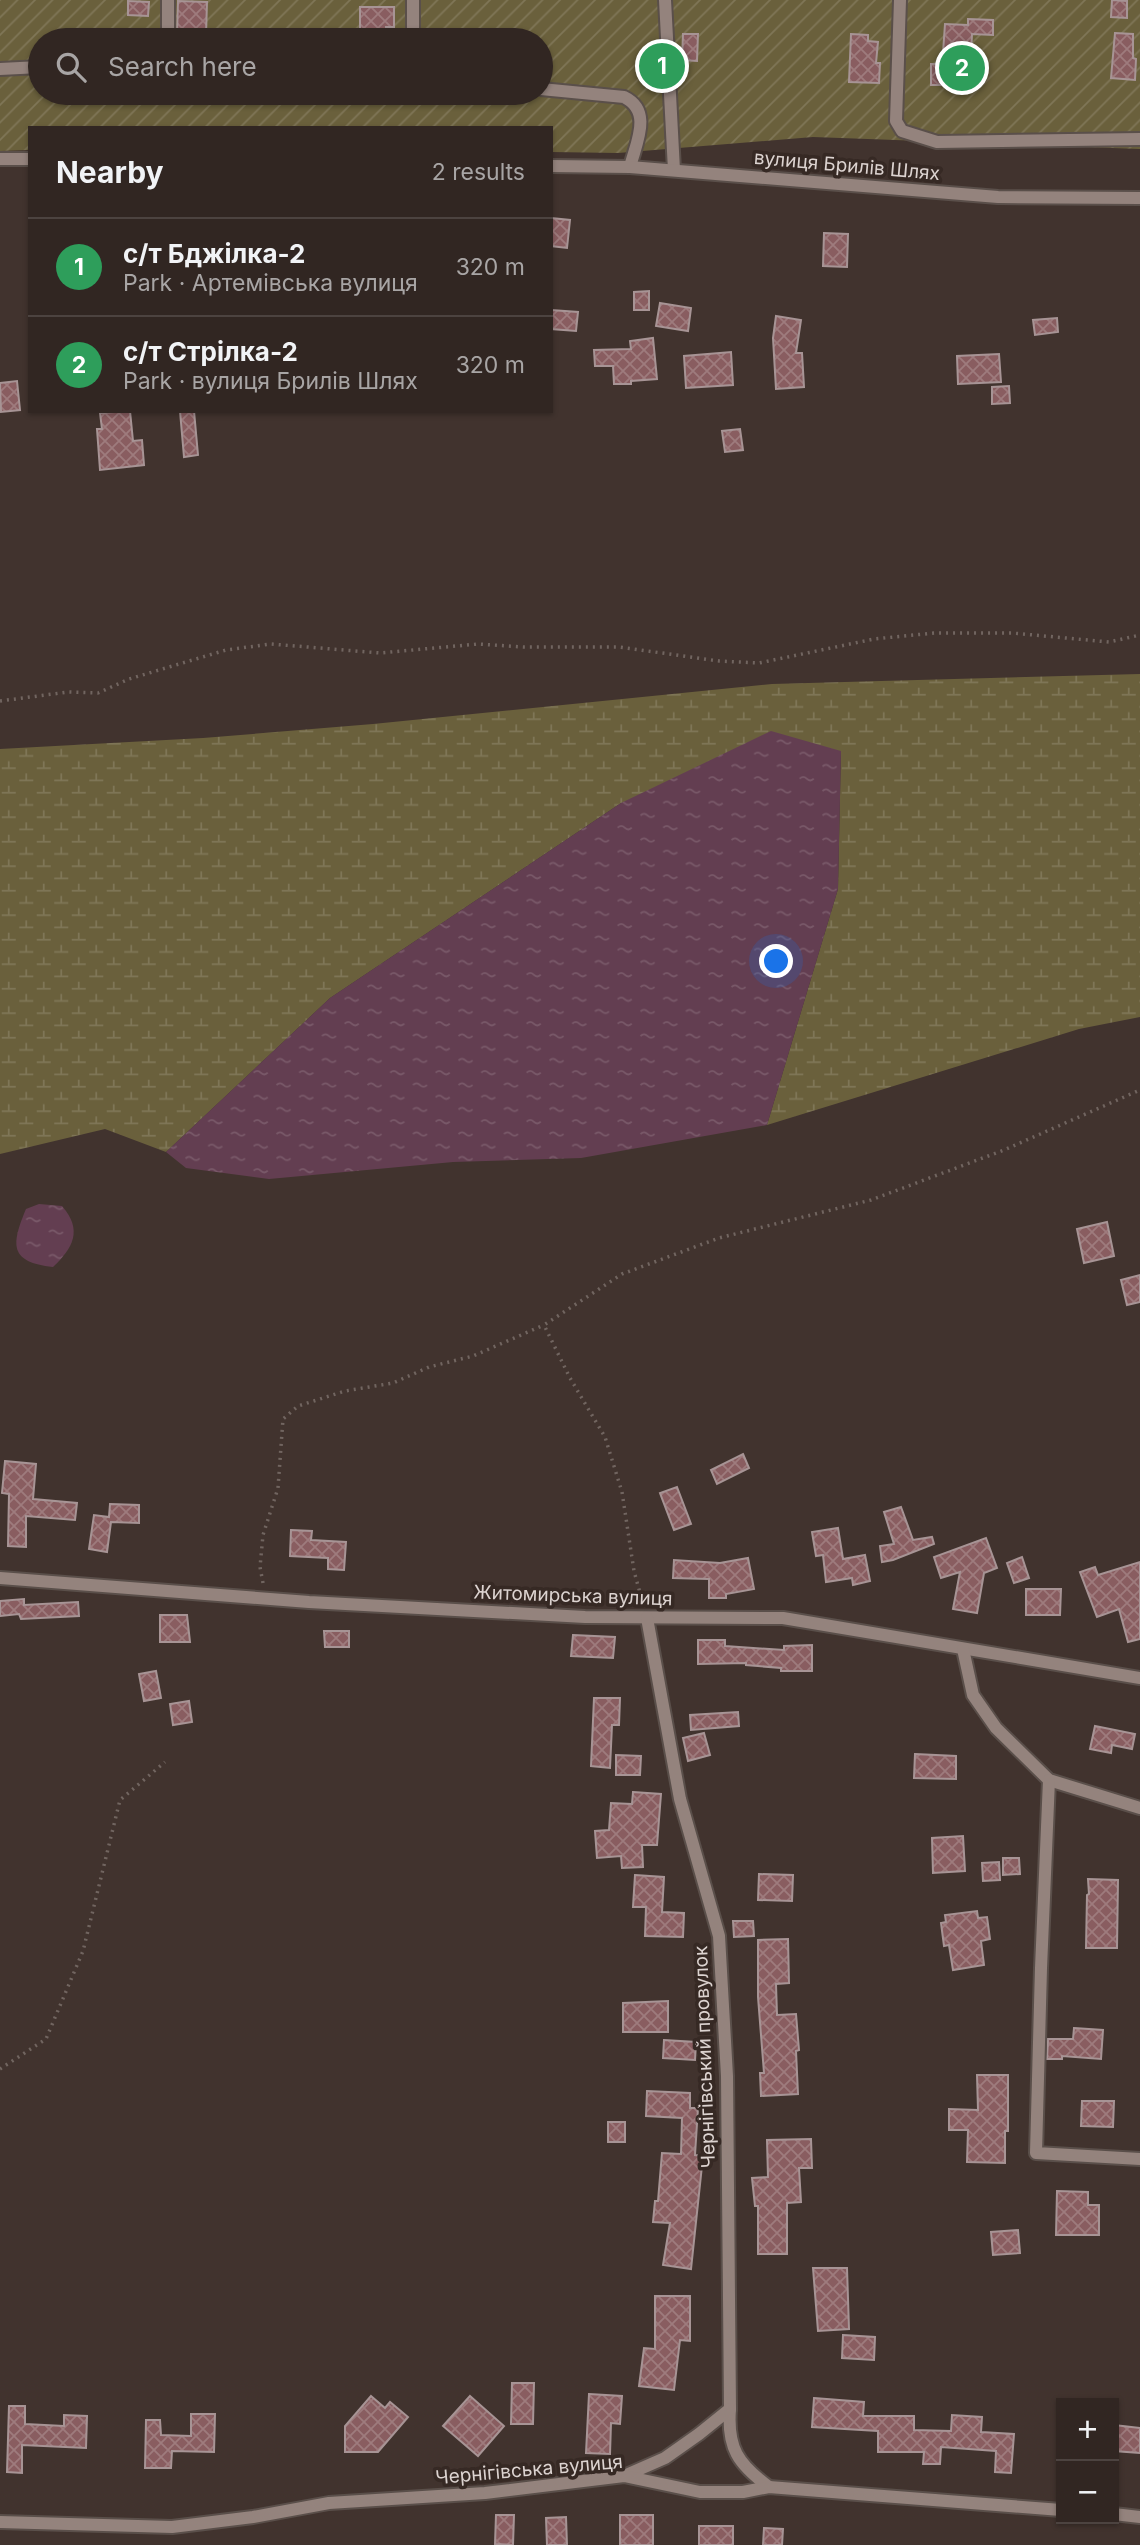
<!DOCTYPE html>
<html lang="en">
<head>
<meta charset="utf-8">
<style>
  body { margin:0; font-family:Inter,sans-serif; background:#3d322f; color:#f1f3f6 }
  .controls { position:absolute; right:21px; bottom:21px; display:grid; overflow:hidden; border-radius:0px; box-shadow:0 2px 5px #0004 }
  .controls button { width:63px; height:63px; display:grid; place-items:center; padding:0; border:0; border-bottom:2px solid #4c4340; background:#312622; color:#f1f3f6; font:35px sans-serif }
  .you { position:absolute; left:777px; top:962px; width:24px; height:24px; margin:-18px; border:5px solid #fff; border-radius:50%; background:#1a73e8; box-shadow:0 0 0 10px #1a73e833 }
  .badge { display:grid; place-items:center; width:46px; height:46px; border-radius:50%; background:#95b2f1; color:#fff; font-size:23px; font-weight:700 }
  .pin { position:absolute; translate:-50% -50%; border:4px solid #fff; box-shadow:0 2px 7px #0006 }
  .list { margin:0; padding:0; list-style:none }
  h2 { display:flex; justify-content:space-between; align-items:center; height:91px; margin:0; padding:0 28px; font-size:30px }
  h2 small { font-size:23px; font-weight:400; color:#a8a5a5 }
  .list li { display:grid; grid-template-columns:46px 1fr auto; gap:21px; align-items:center; box-sizing:border-box; height:98px; padding:0 28px; border-top:2px solid #4c4340 }
  .list b { display:block; font-size:26px; white-space:nowrap }
  .list p { margin:0; font-size:23px; white-space:nowrap; color:#a8a5a5 }
  .list em { font-size:23px; font-style:normal; color:#a8a5a5 }
  .icon { flex:none; width:38px; height:38px; fill:none; stroke:currentColor; stroke-width:2; stroke-linecap:round; stroke-linejoin:round }
  .map { position:relative; flex:none; width:1140px; height:2545px; overflow:hidden }
  .search { position:absolute; background:#312622; box-shadow:0 2px 5px #0004; left:28px; top:28px; width:525px; height:77px; display:flex; align-items:center; gap:18px; box-sizing:border-box; padding:0 24px; border-radius:38px; color:#a8a5a5; font-size:26px }
  .panel { position:absolute; background:#312622; box-shadow:0 2px 5px #0004; left:28px; top:126px; width:525px; height:287px; border-radius:0px }
  .map>svg:first-child { display:block }
  .wetland { fill:url(#wetland-marsh) }
  .garden { fill:url(#garden-furrows); fill-rule:evenodd }
  .water { fill:url(#water-ripples) }
  .building { fill:url(#building-cross-hatch); stroke:#a79495; stroke-width:2 }
  .lines { fill:none; stroke-linecap:round; stroke-linejoin:round }
  .minor-casing { stroke:#5a4f4a; stroke-width:16 }
  .path { stroke:#716560; stroke-width:3.5; stroke-dasharray:2 5; stroke-linecap:butt }
  .minor { stroke:#94837d; stroke-width:12 }
  .labels { text-anchor:middle; stroke-width:7; stroke-linejoin:round; paint-order:stroke }
  .street-label { font-size:19px; fill:#dcd3d0; stroke:#362924 }
</style>
</head>
<body>
<div class="map">
<svg width="1140" height="2545" viewBox="0 0 1140 2545">
  <defs>
    <pattern id="wetland-marsh" width="20" height="14" patternUnits="userSpaceOnUse" patternTransform="scale(1.75)"><rect width="20" height="14" fill="#6a603c"/><path d="M1 5h8M5 5V1M11 12h8M15 12V8" fill="none" stroke="#7f7657"/></pattern>
    <pattern id="garden-furrows" width="10" height="10" patternUnits="userSpaceOnUse" patternTransform="scale(1.75)"><rect width="10" height="10" fill="#6a603c"/><path d="M-1 1l2-2M0 10L10 0M9 11l2-2" fill="none" stroke="#7f7657"/></pattern>
    <pattern id="water-ripples" width="26" height="14" patternUnits="userSpaceOnUse" patternTransform="scale(1.75)"><rect width="26" height="14" fill="#633e51"/><path d="M2 4q2-2 4 0t4 0M15 11q2-2 4 0t4 0" fill="none" stroke="#795969"/></pattern>
    <pattern id="building-cross-hatch" width="8" height="8" patternUnits="userSpaceOnUse" patternTransform="scale(1.75)"><rect width="8" height="8" fill="#895d60"/><path d="M0 0l8 8M0 8l8-8" fill="none" stroke="#9e7b7d"/></pattern>
  </defs>
  <rect width="100%" height="100%" fill="#41332e"/>
  <path class="wetland" d="M 1140,674 L 1140,1017 L 1079,1029 L 767,1125 L 838,889 L 841,751 L 621,803 L 330,998 L 166,1152 L 105,1129 L 0,1154 L 0,749 L 203,738 L 373,724 L 772,684 Z"/>
  <path class="garden" d="M 0,0 L 1140,0 L 1140,149 L 813,137 L 618,153 L 551,152 L 551,128 L 30,128 L 30,150 L 0,151 ZM 40,40 L 541,40 L 541,93 L 40,93 Z"/>
  <g class="water">
    <path d="M 771,731 L 841,751 L 838,889 L 767,1125 L 581,1158 L 453,1162 L 269,1179 L 186,1168 L 166,1152 L 330,998 L 621,803 Z"/>
    <path d="M 39,1204 L 62,1206 C 83,1230 73,1248 53,1267 C 9,1262 11,1245 26,1209 Z"/>
  </g>
  <g class="building">
    <path d="M 1112,0 L 1127,1 L 1127,18 L 1111,17 Z"/>
    <path d="M 128,1 L 149,2 L 148,16 L 128,15 Z"/>
    <path d="M 178,1 L 207,2 L 206,35 L 177,34 Z"/>
    <path d="M 360,7 L 394,7 L 394,27 L 386,27 L 387,39 L 360,39 Z"/>
    <path d="M 968,19 L 993,20 L 993,35 L 972,34 L 971,55 L 943,53 L 945,24 L 968,25 Z"/>
    <path d="M 1115,33 L 1133,34 L 1133,58 L 1136,59 L 1135,80 L 1111,78 Z"/>
    <path d="M 683,34 L 698,34 L 697,61 L 682,60 Z"/>
    <path d="M 851,34 L 868,35 L 868,41 L 878,42 L 876,63 L 880,63 L 879,83 L 849,82 Z"/>
    <rect x="931" y="64" width="16" height="21"/>
    <path d="M 551,218 L 570,220 L 567,248 L 551,246 Z"/>
    <path d="M 824,233 L 848,234 L 847,267 L 823,266 Z"/>
    <path d="M 649,291 L 649,310 L 634,310 L 634,292 Z"/>
    <path d="M 660,303 L 691,308 L 688,331 L 656,326 Z"/>
    <path d="M 551,310 L 578,312 L 576,331 L 551,329 Z"/>
    <path d="M 776,316 L 801,320 L 796,353 L 802,353 L 804,387 L 776,389 L 773,338 Z"/>
    <path d="M 1057,318 L 1058,332 L 1035,335 L 1033,320 Z"/>
    <path d="M 653,338 L 657,379 L 631,381 L 631,384 L 614,384 L 613,366 L 595,366 L 594,350 L 631,349 L 630,341 Z"/>
    <path d="M 731,352 L 733,385 L 686,388 L 684,356 Z"/>
    <path d="M 999,354 L 1001,382 L 958,384 L 957,356 Z"/>
    <path d="M 17,381 L 20,410 L 1,412 L 0,383 Z"/>
    <path d="M 1009,386 L 1010,403 L 992,404 L 992,387 Z"/>
    <path d="M 130,411 L 133,441 L 142,440 L 144,465 L 100,470 L 97,429 L 102,429 L 100,413 Z"/>
    <path d="M 180,411 L 194,411 L 198,455 L 184,457 Z"/>
    <path d="M 740,429 L 743,450 L 725,452 L 722,431 Z"/>
    <path d="M 1107,1222 L 1114,1256 L 1084,1263 L 1077,1229 Z"/>
    <path d="M 1140,1275 L 1140,1302 L 1127,1305 L 1121,1280 Z"/>
    <path d="M 743,1454 L 749,1468 L 717,1484 L 711,1470 Z"/>
    <path d="M 5,1461 L 36,1464 L 33,1499 L 77,1503 L 75,1520 L 26,1516 L 26,1547 L 8,1546 L 9,1494 L 2,1493 Z"/>
    <path d="M 677,1487 L 691,1524 L 674,1530 L 660,1493 Z"/>
    <path d="M 110,1504 L 139,1505 L 139,1523 L 111,1522 L 107,1552 L 89,1549 L 94,1515 L 109,1517 Z"/>
    <path d="M 901,1507 L 913,1540 L 932,1537 L 934,1544 L 893,1560 L 882,1562 L 880,1546 L 894,1544 L 884,1512 Z"/>
    <path d="M 838,1528 L 843,1559 L 865,1555 L 870,1581 L 853,1585 L 852,1578 L 826,1582 L 823,1555 L 816,1556 L 812,1532 Z"/>
    <path d="M 291,1530 L 312,1531 L 311,1540 L 346,1542 L 344,1570 L 328,1569 L 328,1558 L 290,1556 Z"/>
    <path d="M 986,1538 L 997,1568 L 984,1573 L 977,1613 L 953,1609 L 960,1572 L 941,1578 L 934,1557 Z"/>
    <path d="M 1022,1557 L 1029,1578 L 1014,1583 L 1007,1563 Z"/>
    <path d="M 748,1558 L 754,1589 L 726,1594 L 726,1598 L 709,1598 L 709,1579 L 673,1578 L 674,1560 L 720,1563 Z"/>
    <path d="M 1140,1562 L 1140,1639 L 1128,1642 L 1119,1609 L 1097,1617 L 1080,1572 L 1095,1567 L 1098,1575 Z"/>
    <path d="M 1026,1589 L 1061,1589 L 1060,1615 L 1026,1615 Z"/>
    <path d="M 24,1599 L 24,1605 L 78,1602 L 79,1616 L 21,1619 L 19,1614 L 0,1616 L 0,1601 Z"/>
    <path d="M 160,1615 L 187,1615 L 190,1642 L 160,1642 Z"/>
    <path d="M 324,1631 L 349,1631 L 349,1647 L 325,1647 Z"/>
    <path d="M 573,1635 L 615,1637 L 613,1658 L 571,1656 Z"/>
    <path d="M 698,1640 L 725,1640 L 725,1646 L 784,1650 L 784,1646 L 812,1645 L 812,1671 L 781,1671 L 781,1668 L 746,1665 L 746,1663 L 698,1664 Z"/>
    <path d="M 156,1671 L 161,1698 L 144,1701 L 139,1674 Z"/>
    <path d="M 594,1698 L 620,1698 L 619,1725 L 612,1725 L 610,1768 L 591,1766 Z"/>
    <path d="M 189,1701 L 192,1722 L 173,1725 L 170,1704 Z"/>
    <path d="M 738,1712 L 739,1726 L 691,1730 L 690,1715 Z"/>
    <path d="M 1095,1726 L 1135,1734 L 1132,1749 L 1112,1745 L 1111,1753 L 1090,1749 Z"/>
    <path d="M 704,1733 L 710,1755 L 688,1761 L 683,1738 Z"/>
    <path d="M 915,1754 L 956,1756 L 956,1779 L 914,1778 Z"/>
    <path d="M 616,1755 L 641,1756 L 640,1775 L 616,1775 Z"/>
    <path d="M 633,1792 L 661,1794 L 657,1845 L 642,1845 L 643,1867 L 622,1868 L 621,1856 L 597,1858 L 595,1831 L 609,1830 L 611,1803 L 632,1804 Z"/>
    <path d="M 963,1836 L 965,1871 L 933,1873 L 932,1838 Z"/>
    <path d="M 1003,1858 L 1019,1858 L 1020,1874 L 1003,1875 Z"/>
    <path d="M 999,1862 L 1000,1880 L 983,1881 L 982,1863 Z"/>
    <path d="M 759,1874 L 793,1875 L 792,1901 L 758,1900 Z"/>
    <path d="M 635,1875 L 664,1877 L 662,1912 L 684,1913 L 683,1937 L 645,1936 L 646,1907 L 633,1907 Z"/>
    <path d="M 1088,1879 L 1118,1880 L 1117,1948 L 1086,1948 L 1087,1895 L 1089,1894 Z"/>
    <path d="M 977,1911 L 978,1918 L 987,1917 L 990,1939 L 981,1941 L 984,1965 L 953,1970 L 949,1945 L 944,1946 L 941,1923 L 946,1922 L 945,1915 Z"/>
    <path d="M 733,1921 L 753,1921 L 754,1936 L 734,1937 Z"/>
    <path d="M 788,1939 L 789,1983 L 776,1984 L 777,2015 L 796,2014 L 799,2050 L 796,2051 L 798,2094 L 761,2096 L 760,2073 L 764,2073 L 758,1997 L 758,1940 Z"/>
    <path d="M 668,2001 L 668,2032 L 623,2032 L 623,2003 Z"/>
    <path d="M 1074,2028 L 1103,2030 L 1101,2059 L 1062,2056 L 1062,2059 L 1047,2059 L 1048,2039 L 1073,2039 Z"/>
    <path d="M 664,2040 L 696,2042 L 695,2060 L 663,2058 Z"/>
    <path d="M 977,2075 L 1008,2075 L 1008,2131 L 1005,2131 L 1005,2163 L 967,2162 L 968,2130 L 949,2130 L 949,2109 L 978,2110 Z"/>
    <path d="M 647,2091 L 690,2093 L 690,2108 L 698,2108 L 695,2155 L 703,2156 L 691,2269 L 663,2265 L 670,2223 L 653,2222 L 655,2201 L 658,2201 L 662,2153 L 681,2154 L 682,2118 L 646,2116 Z"/>
    <path d="M 1082,2101 L 1114,2101 L 1113,2127 L 1081,2126 Z"/>
    <rect x="608" y="2122" width="17" height="20"/>
    <path d="M 811,2139 L 812,2168 L 799,2168 L 801,2202 L 787,2203 L 787,2254 L 758,2254 L 758,2206 L 755,2206 L 752,2178 L 768,2177 L 767,2140 Z"/>
    <path d="M 1057,2191 L 1088,2192 L 1088,2205 L 1099,2205 L 1099,2235 L 1056,2235 Z"/>
    <path d="M 1018,2230 L 1020,2253 L 993,2255 L 991,2232 Z"/>
    <path d="M 813,2268 L 847,2268 L 849,2329 L 818,2331 Z"/>
    <path d="M 655,2296 L 690,2296 L 690,2341 L 680,2340 L 674,2390 L 639,2386 L 644,2348 L 655,2349 Z"/>
    <path d="M 843,2335 L 875,2337 L 874,2360 L 842,2358 Z"/>
    <path d="M 512,2383 L 534,2383 L 533,2424 L 511,2424 Z"/>
    <path d="M 589,2394 L 622,2396 L 620,2424 L 611,2423 L 610,2454 L 586,2453 Z"/>
    <path d="M 371,2396 L 385,2408 L 390,2402 L 408,2417 L 378,2452 L 345,2452 L 345,2426 Z"/>
    <path d="M 470,2396 L 504,2426 L 478,2456 L 443,2426 Z"/>
    <path d="M 814,2398 L 864,2402 L 863,2416 L 914,2416 L 914,2430 L 951,2431 L 952,2415 L 982,2417 L 981,2432 L 1014,2434 L 1011,2473 L 995,2472 L 996,2451 L 941,2447 L 940,2464 L 923,2464 L 924,2452 L 878,2452 L 878,2431 L 812,2427 Z"/>
    <path d="M 9,2406 L 25,2406 L 25,2424 L 64,2426 L 64,2415 L 87,2416 L 86,2448 L 22,2445 L 22,2473 L 7,2472 Z"/>
    <path d="M 191,2414 L 215,2414 L 214,2452 L 172,2451 L 171,2468 L 145,2468 L 146,2420 L 160,2420 L 161,2435 L 191,2436 Z"/>
    <path d="M 1114,2425 L 1140,2428 L 1140,2453 L 1114,2451 Z"/>
    <path d="M 496,2515 L 514,2515 L 513,2545 L 495,2544 Z"/>
    <rect x="620" y="2515" width="33" height="30"/>
    <path d="M 566,2517 L 567,2545 L 547,2545 L 546,2518 Z"/>
    <rect x="699" y="2526" width="34" height="19"/>
    <path d="M 764,2528 L 783,2529 L 782,2545 L 763,2545 Z"/>
  </g>
  <g class="lines">
    <defs>
      <g id="minor">
        <path d="M 665,0 L 674,170"/>
        <path d="M 900,0 L 896,121 L 902,131 L 937,142 L 1140,139"/>
        <path d="M 168,40 L 168,0"/>
        <path d="M 413,40 L 413,0"/>
        <path d="M 0,69 L 40,67"/>
        <path d="M 541,89 L 624,97 C 653,111 636,143 630,167"/>
        <path d="M 0,159 L 30,159"/>
        <path d="M 551,166 L 630,167 L 998,197 L 1140,198"/>
        <path d="M 0,1578 L 309,1602 L 585,1617 L 783,1618 L 1140,1678"/>
        <path d="M 647,1618 L 680,1799 L 719,1936 L 727,2076 L 730,2409 C 727,2448 738,2464 769,2487"/>
        <path d="M 963,1649 L 973,1695 L 996,1728 L 1049,1780 L 1140,1808"/>
        <path d="M 1049,1780 L 1041,1968 L 1036,2153 L 1140,2159"/>
        <path d="M 624,2476 L 665,2458 L 699,2434 L 730,2409"/>
        <path d="M 1114,2514 L 1140,2517"/>
        <path d="M 0,2522 L 172,2527 L 253,2517 L 329,2503 L 485,2493 L 624,2476 L 700,2492 L 743,2492 L 769,2487 L 1061,2510"/>
      </g>
    </defs>
    <use href="#minor" class="minor-casing"/>
    <g class="path">
      <path d="M 0,701 L 68,692 L 98,693 L 129,679 L 226,650 L 271,644 L 380,653 L 478,644 L 523,647 L 619,647 L 719,661 L 759,663 L 874,639 L 934,633 L 1012,633 L 1109,642 L 1140,635"/>
      <path d="M 263,1583 L 260,1567 L 263,1535 L 278,1488 L 283,1419 L 298,1406 L 345,1391 L 393,1383 L 429,1367 L 473,1356 L 544,1325"/>
      <path d="M 643,1604 L 634,1571 L 622,1492 L 605,1437 L 570,1378 L 544,1325 L 622,1274 L 719,1238 L 871,1200 L 1004,1150 L 1140,1090"/>
      <path d="M 0,2069 L 46,2039 L 83,1951 L 120,1800 L 165,1762"/>
    </g>
    <use href="#minor" class="minor"/>
  </g>
  <g class="labels">
    <g class="street-label">
      <text transform="translate(847 165) rotate(5)" y="7">вулиця Брилів Шлях</text>
      <text transform="translate(573 1595) rotate(2)" y="7">Житомирська вулиця</text>
      <text transform="translate(704 2057) rotate(-92)" y="7">Чернігівський провулок</text>
      <text transform="translate(529 2469) rotate(-5)" y="7">Чернігівська вулиця</text>
    </g>
  </g>
</svg>
<div class="controls">
<button>+</button>
<button>−</button>
</div>
<div class="you"></div>
<div class="pin badge" style="left:662px;top:66px;background:#2e9e5b">1</div>
<div class="pin badge" style="left:962px;top:68px;background:#2e9e5b">2</div>
<div class="search"><svg class="icon" aria-label="search" viewBox="0 0 24 24"><circle cx="10" cy="10" r="6"/><path d="M15 15l6 6"/></svg>Search here</div>
<section class="panel">
<h2>Nearby<small>2 results</small></h2>
<ul class="list">
<li><span class="badge" style="background:#2e9e5b">1</span><div><b>с/т Бджілка-2</b><p>Park · Артемівська вулиця</p></div><em>320 m</em></li>
<li><span class="badge" style="background:#2e9e5b">2</span><div><b>с/т Стрілка-2</b><p>Park · вулиця Брилів Шлях</p></div><em>320 m</em></li>
</ul>
</section>
</div>
</body>
</html>
